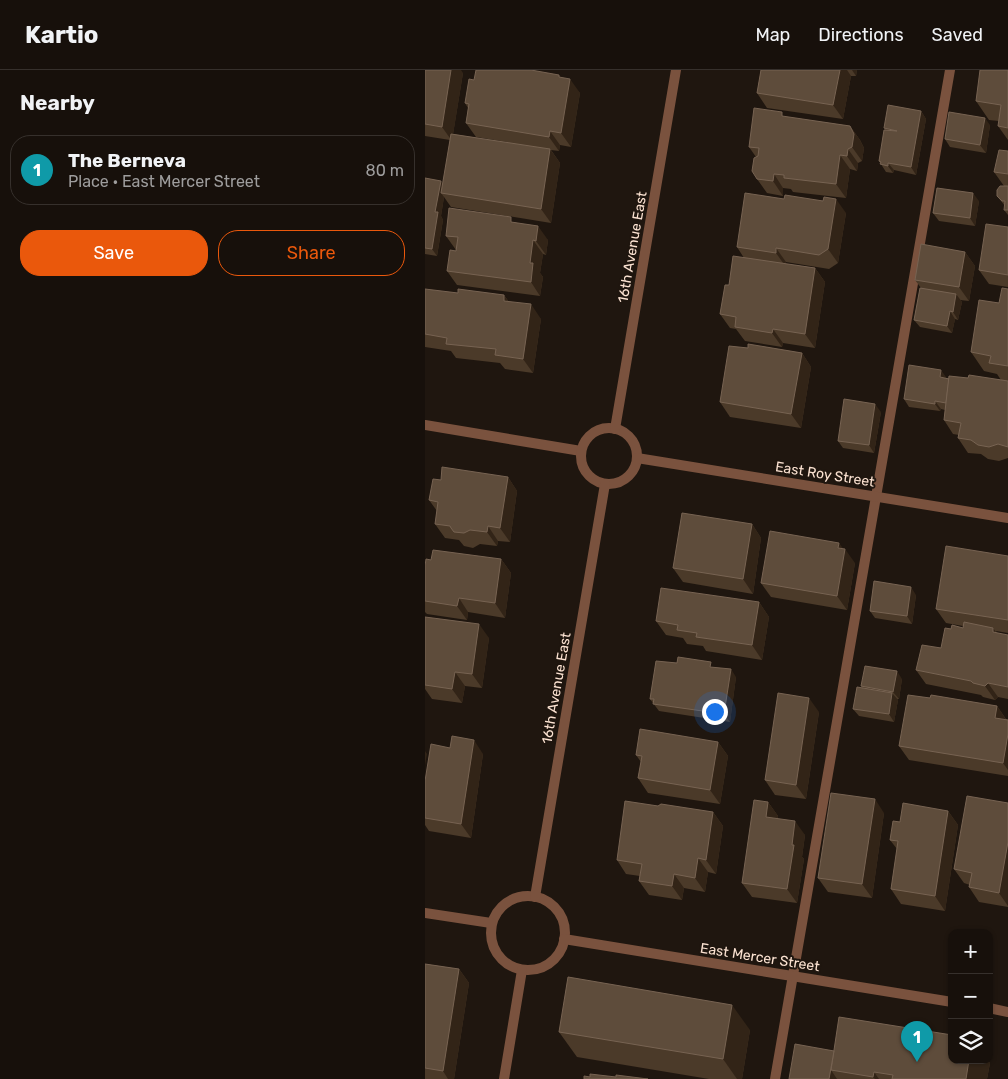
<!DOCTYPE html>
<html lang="en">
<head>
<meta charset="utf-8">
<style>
  body { margin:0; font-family:Rubik,sans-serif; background:#241e19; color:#f1f3f6 }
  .controls { position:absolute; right:15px; bottom:15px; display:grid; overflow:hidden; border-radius:10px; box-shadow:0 1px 4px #0004 }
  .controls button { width:45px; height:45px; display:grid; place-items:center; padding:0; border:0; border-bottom:1px solid #36302c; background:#17100b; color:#f1f3f6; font:25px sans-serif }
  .you { position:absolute; left:289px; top:641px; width:18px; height:18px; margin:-12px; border:4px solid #fff; border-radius:50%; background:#1a73e8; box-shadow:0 0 0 8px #1a73e833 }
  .badge { display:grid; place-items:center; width:32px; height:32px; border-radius:50%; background:#ea580c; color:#fff; font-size:16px; font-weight:700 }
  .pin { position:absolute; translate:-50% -41px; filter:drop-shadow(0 1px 2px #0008) }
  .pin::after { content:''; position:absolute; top:26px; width:18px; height:15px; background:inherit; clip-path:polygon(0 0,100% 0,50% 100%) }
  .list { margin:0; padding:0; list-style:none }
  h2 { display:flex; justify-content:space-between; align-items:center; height:65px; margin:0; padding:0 20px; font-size:21px }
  h2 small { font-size:16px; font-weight:400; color:#9e9d9d }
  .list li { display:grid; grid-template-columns:32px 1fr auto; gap:15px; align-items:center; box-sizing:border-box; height:70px; margin:0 10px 10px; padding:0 10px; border:1px solid #36302c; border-radius:20px }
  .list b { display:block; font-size:19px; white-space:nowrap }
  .list p { margin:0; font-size:16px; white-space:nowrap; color:#9e9d9d }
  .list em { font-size:16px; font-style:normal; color:#9e9d9d }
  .actions { display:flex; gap:10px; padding:15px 20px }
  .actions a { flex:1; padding:11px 0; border:1px solid #ea580c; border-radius:20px; text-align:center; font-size:18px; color:#ea580c }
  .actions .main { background:#ea580c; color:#fff }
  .icon { flex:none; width:28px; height:28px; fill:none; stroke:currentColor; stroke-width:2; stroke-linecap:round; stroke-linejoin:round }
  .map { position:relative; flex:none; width:583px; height:1009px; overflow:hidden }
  header { display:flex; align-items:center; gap:30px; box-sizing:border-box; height:70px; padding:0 25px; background:#17100b; border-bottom:1px solid #36302c }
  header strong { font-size:24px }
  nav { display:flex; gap:28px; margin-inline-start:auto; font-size:18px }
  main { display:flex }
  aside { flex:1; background:#17100b }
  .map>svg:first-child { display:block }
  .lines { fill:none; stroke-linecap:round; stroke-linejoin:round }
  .service { stroke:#7a523e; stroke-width:10 }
  .minor { stroke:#7a523e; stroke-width:10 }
  .wall { fill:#4b3a29 }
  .shaded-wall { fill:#322417 }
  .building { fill:#5e4c3b; stroke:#776352 }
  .labels { text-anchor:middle; stroke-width:4; stroke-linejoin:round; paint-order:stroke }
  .street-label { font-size:14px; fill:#fbe2d1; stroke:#1f160f }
</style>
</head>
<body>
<header>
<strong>Kartio</strong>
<nav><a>Map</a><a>Directions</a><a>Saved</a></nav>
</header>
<main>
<aside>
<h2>Nearby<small></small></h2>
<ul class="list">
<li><span class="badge" style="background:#0f9aa8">1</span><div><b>The Berneva</b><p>Place · East Mercer Street</p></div><em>80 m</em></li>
</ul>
<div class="actions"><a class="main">Save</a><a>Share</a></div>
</aside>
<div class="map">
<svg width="583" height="1009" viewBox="0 0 583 1009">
  <rect width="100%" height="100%" fill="#1f160f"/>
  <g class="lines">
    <path class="service" d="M 350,1009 L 525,0"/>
    <g class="minor">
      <path d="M 0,355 L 156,381"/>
      <circle cx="184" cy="386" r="28"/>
      <path d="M 190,359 L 251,0"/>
      <path d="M 212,388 L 583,448"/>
      <circle cx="103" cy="863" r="37"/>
      <path d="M 110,827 L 180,414"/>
      <path d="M 0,843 L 66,853"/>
      <path d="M 139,869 L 527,932"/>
      <path d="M 564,938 L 583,942"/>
      <path d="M 79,1009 L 97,900"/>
    </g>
  </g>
  <g class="wall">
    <path d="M 0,0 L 38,3 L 28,64 L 107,76 L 51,67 L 41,53 L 43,38 L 40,33 L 49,10 L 136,7 L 155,23 L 146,77 L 135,75 L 134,81 L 126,80 L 135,93 L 126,153 L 26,137 L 19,127 L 16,146 L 18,150 L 12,186 L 0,184 L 0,108 L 18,114 L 25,70 L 0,66 Z"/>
    <path d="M 336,0 L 432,0 L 431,6 L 426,6 L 418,49 L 342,38 L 332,23 Z"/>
    <path d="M 583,0 L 583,70 L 573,56 L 574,51 L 564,50 L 551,31 Z"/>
    <path d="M 496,41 L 501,49 L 491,105 L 469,100 L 468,103 L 461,102 L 454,91 L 460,60 L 459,58 Z"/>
    <path d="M 361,47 L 425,56 L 435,70 L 439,78 L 437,91 L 433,93 L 432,101 L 425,99 L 421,128 L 368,122 L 366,119 L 358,118 L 358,126 L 342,123 L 332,109 L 331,87 L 324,77 Z"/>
    <path d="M 565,55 L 561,83 L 525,77 L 520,69 Z"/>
    <path d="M 583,81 L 583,145 L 579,140 L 580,136 L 572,126 L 579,116 L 569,102 Z"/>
    <path d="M 554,131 L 550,156 L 514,151 L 508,143 Z"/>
    <path d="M 421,143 L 413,193 L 404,199 L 361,192 L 361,194 L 390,198 L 400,212 L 390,278 L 358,273 L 357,277 L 320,271 L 311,259 L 305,258 L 295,244 L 304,215 L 319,188 L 312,177 Z"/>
    <path d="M 90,152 L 123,170 L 121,185 L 118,184 L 115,203 L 118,207 L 115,226 L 32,215 L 22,201 L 31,180 L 21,166 Z"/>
    <path d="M 583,157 L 583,217 L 564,214 L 554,200 Z"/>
    <path d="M 540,182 L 550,196 L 544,231 L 535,230 L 537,232 L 533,250 L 530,249 L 527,263 L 495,257 L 489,250 L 496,218 L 490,210 Z"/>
    <path d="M 583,219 L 583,388 L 574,391 L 563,389 L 556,384 L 543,383 L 533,368 L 534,365 L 528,364 L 519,350 L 520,340 L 516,339 L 515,341 L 484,337 L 479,329 L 521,307 L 521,308 L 576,310 L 572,304 L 559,301 L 546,282 Z"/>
    <path d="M 33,223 L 79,225 L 84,232 L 116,249 L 108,303 L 80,299 L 75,293 L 31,288 L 26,281 L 0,277 L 0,264 Z"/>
    <path d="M 323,278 L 377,283 L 386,297 L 376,358 L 305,347 L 295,332 Z"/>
    <path d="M 456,342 L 449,383 L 418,378 L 413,371 Z"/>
    <path d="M 83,407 L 92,421 L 85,472 L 73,471 L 72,476 L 55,474 L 48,478 L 39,476 L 34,470 L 20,468 L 10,454 L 12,441 L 4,430 L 16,410 Z"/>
    <path d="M 327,454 L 336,468 L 328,524 L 258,512 L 248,498 Z"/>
    <path d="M 583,486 L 583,563 L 571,561 L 572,563 L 583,565 L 583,629 L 573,627 L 570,630 L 558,627 L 556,625 L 501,614 L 491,600 L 516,578 L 526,559 L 538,558 L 538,556 L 521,553 L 511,539 Z"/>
    <path d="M 76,489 L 86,503 L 80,548 L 43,542 L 42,550 L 2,544 L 0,542 L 0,496 L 6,490 Z"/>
    <path d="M 430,493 L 422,540 L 346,527 L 336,513 Z"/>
    <path d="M 491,525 L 487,554 L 450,548 L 445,541 Z"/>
    <path d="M 334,532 L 344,547 L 337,590 L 281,581 L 278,576 L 262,574 L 258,568 L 241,565 L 231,551 Z"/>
    <path d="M 0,547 L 64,568 L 57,618 L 40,616 L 37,633 L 7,629 L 0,619 Z"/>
    <path d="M 311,607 L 305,652 L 234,641 L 225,629 Z"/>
    <path d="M 477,609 L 474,629 L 472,629 L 473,630 L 469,652 L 434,646 L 428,639 L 437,618 L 436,616 Z"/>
    <path d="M 505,628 L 572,636 L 581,649 L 583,650 L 583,706 L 484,690 L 474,676 Z"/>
    <path d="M 394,642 L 381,729 L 350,725 L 340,710 Z"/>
    <path d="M 293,672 L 303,686 L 295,734 L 223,723 L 213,708 L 216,692 L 211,685 Z"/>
    <path d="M 25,678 L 58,684 L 46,768 L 4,761 L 0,755 L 0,711 Z"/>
    <path d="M 343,732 L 353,746 L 353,749 L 380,765 L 377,787 L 379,789 L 372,833 L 327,827 L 317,813 Z"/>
    <path d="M 583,733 L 583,837 L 554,832 L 544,817 L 545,815 L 539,813 L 529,799 Z"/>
    <path d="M 523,741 L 533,755 L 520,841 L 476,834 L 466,819 L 472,779 L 465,770 L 475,752 Z"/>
    <path d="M 288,742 L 298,756 L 291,804 L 283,802 L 280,822 L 259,818 L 257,830 L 224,825 L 214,811 L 215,806 L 201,804 L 192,790 Z"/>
    <path d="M 459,743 L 447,828 L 403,822 L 393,808 Z"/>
    <path d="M 0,894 L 34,899 L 44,913 L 29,1009 L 0,1009 Z"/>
    <path d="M 325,960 L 317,1009 L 284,1009 L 152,987 L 134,962 Z"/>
    <path d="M 409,981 L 527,990 L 562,990 L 565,993 L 562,1009 L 364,1009 Z"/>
  </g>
  <g class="shaded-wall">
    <path d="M 26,0 L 36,0 L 38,3 L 27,71 L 17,57 Z"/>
    <path d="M 415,0 L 422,0 L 426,6 L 418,49 L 408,35 Z"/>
    <path d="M 427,0 L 432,0 L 431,6 Z"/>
    <path d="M 134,5 L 144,18 L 145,9 L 155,23 L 146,77 L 136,63 Z"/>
    <path d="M 496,41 L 501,49 L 491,105 L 486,97 Z"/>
    <path d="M 560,48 L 565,55 L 561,83 L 555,75 Z"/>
    <path d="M 425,56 L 435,70 L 439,78 L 437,91 L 427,77 Z"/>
    <path d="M 125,61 L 135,75 L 134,81 L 124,67 Z"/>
    <path d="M 125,79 L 135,93 L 126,153 L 116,139 Z"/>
    <path d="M 423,79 L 433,93 L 432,101 L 422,86 Z"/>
    <path d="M 415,85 L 425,99 L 421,128 L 411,114 Z"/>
    <path d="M 463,93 L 469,100 L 468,103 L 463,96 Z"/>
    <path d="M 349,104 L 358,118 L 358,126 L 348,111 Z"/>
    <path d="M 16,111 L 21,119 L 16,123 L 19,127 L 16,146 L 18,150 L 12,186 L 7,179 L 10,142 Z"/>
    <path d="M 548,123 L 554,131 L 550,156 L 545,148 Z"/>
    <path d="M 411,129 L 421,143 L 413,193 L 403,179 Z"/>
    <path d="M 113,156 L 123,170 L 121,185 L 111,171 Z"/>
    <path d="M 108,170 L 118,184 L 115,203 L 118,207 L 115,226 L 106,212 L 105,193 Z"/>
    <path d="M 351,178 L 361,192 L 361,197 L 351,183 Z"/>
    <path d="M 540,182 L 550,196 L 544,231 L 534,217 Z"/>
    <path d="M 390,198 L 400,212 L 390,278 L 380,264 Z"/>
    <path d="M 531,224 L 537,232 L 533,250 L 528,242 Z"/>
    <path d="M 79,225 L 89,240 L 79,231 Z"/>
    <path d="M 106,234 L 116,249 L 108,303 L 98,289 Z"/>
    <path d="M 525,241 L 530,249 L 527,263 L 522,256 Z"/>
    <path d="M 348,259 L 358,273 L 357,277 L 347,263 Z"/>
    <path d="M 377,283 L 386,297 L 376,358 L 366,344 Z"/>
    <path d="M 516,300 L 521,307 L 521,315 L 515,307 Z"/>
    <path d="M 510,331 L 516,339 L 515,341 L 510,334 Z"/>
    <path d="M 450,334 L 456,342 L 449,383 L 444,375 Z"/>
    <path d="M 83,407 L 92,421 L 85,472 L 75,458 Z"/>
    <path d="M 327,454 L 336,468 L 328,524 L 318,509 Z"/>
    <path d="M 63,456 L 73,471 L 72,476 L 62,462 Z"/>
    <path d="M 414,473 L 420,481 L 420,479 L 430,493 L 422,540 L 412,526 L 413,478 Z"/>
    <path d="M 76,489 L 86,503 L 80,548 L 70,533 Z"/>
    <path d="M 486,517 L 491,525 L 487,554 L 482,546 Z"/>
    <path d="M 34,528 L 43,542 L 42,550 L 32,536 Z"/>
    <path d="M 334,532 L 344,547 L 337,590 L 327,575 Z"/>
    <path d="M 54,554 L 64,568 L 57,618 L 47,604 Z"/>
    <path d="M 568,558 L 578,572 L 568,562 Z"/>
    <path d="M 306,599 L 311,607 L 305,652 L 299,644 Z"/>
    <path d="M 472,601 L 477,609 L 474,629 L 468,622 Z"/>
    <path d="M 30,602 L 40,616 L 37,633 L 27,619 Z"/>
    <path d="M 563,613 L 573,627 L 570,630 L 560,616 Z"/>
    <path d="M 467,623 L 473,630 L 469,652 L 464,644 Z"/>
    <path d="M 384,628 L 394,642 L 381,729 L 371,715 Z"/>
    <path d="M 572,636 L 582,651 L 570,648 Z"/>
    <path d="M 583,664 L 583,700 L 578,693 Z"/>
    <path d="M 49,670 L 58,684 L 46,768 L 36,754 Z"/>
    <path d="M 293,672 L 303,686 L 295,734 L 285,720 Z"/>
    <path d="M 0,681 L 2,684 L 0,695 Z"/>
    <path d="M 450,729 L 459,743 L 447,828 L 437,814 Z"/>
    <path d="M 343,732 L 353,746 L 351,761 L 341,747 Z"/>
    <path d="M 523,741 L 533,755 L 520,841 L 510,826 Z"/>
    <path d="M 288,742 L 298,756 L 291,804 L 281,790 Z"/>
    <path d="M 370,751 L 380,765 L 377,787 L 379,789 L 372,833 L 362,819 Z"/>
    <path d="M 583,772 L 583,836 L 574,823 Z"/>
    <path d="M 273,788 L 283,802 L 280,822 L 270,808 Z"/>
    <path d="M 249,804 L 259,818 L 257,830 L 247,816 Z"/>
    <path d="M 34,899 L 44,913 L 29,1009 L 23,1009 L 18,1001 Z"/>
    <path d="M 307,935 L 325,960 L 317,1009 L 312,1009 L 298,989 Z"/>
    <path d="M 544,990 L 562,990 L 565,993 L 562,1009 L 541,1009 Z"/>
    <path d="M 406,1000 L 412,1009 L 404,1009 Z"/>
    <path d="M 449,1002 L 454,1009 L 450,1009 L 448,1007 Z"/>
  </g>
  <g class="building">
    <path d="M 0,0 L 26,0 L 17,57 L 0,54 Z"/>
    <path d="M 51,0 L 106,0 L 134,5 L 134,7 L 145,9 L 136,63 L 125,61 L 124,67 L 41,53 L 44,34 L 40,33 L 44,9 L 49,10 Z"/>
    <path d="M 336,0 L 415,0 L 408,35 L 332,23 Z"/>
    <path d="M 555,0 L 583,0 L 583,58 L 573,56 L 576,35 L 551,31 Z"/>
    <path d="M 463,35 L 496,41 L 486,97 L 463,93 L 463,96 L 455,94 L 456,92 L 454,91 L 459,60 L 472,61 L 459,58 Z"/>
    <path d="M 329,38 L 357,42 L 357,46 L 425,56 L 429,64 L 427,77 L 423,79 L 422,86 L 415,85 L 411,114 L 359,108 L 359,105 L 349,104 L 348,111 L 332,109 L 327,101 L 329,88 L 333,86 L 334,78 L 324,77 Z"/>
    <path d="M 524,42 L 560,48 L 555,75 L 520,69 Z"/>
    <path d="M 26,64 L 125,79 L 116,139 L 16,123 Z"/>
    <path d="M 574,80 L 583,81 L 583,104 L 569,102 Z"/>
    <path d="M 0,108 L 16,111 L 10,142 L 13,142 L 7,179 L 0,178 Z"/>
    <path d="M 575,116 L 583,116 L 583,140 L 579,140 L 580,131 L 577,131 L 572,126 L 572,120 Z"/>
    <path d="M 512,118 L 548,123 L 545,148 L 508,143 Z"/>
    <path d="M 320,123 L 359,129 L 360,125 L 398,131 L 399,127 L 411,129 L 403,179 L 394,185 L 351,178 L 351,183 L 312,177 Z"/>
    <path d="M 24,138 L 86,147 L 86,152 L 113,156 L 111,171 L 108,170 L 105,193 L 108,193 L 106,212 L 22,201 L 25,180 L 31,181 L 33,167 L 21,166 Z"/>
    <path d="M 561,154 L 583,157 L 583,205 L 554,200 Z"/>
    <path d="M 496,174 L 540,182 L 534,217 L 490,210 Z"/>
    <path d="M 308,186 L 390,198 L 380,264 L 348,259 L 347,263 L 310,257 L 311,247 L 295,244 L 300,215 L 304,215 Z"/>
    <path d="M 495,218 L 531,224 L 528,242 L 525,241 L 522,256 L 489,250 Z"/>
    <path d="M 577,218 L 583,219 L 583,296 L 564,293 L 566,286 L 546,282 L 554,230 L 574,233 Z"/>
    <path d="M 0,219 L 33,223 L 33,219 L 79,225 L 79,231 L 106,234 L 98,289 L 70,285 L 71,279 L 21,274 L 22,268 L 0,264 Z"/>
    <path d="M 323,274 L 377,283 L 366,344 L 295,332 L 304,276 L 323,278 Z"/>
    <path d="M 484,295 L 516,300 L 515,307 L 524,309 L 521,333 L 510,331 L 510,334 L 479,329 Z"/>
    <path d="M 544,305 L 583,311 L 583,377 L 573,374 L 564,377 L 553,375 L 546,370 L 533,368 L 536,353 L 519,350 L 524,306 L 543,308 Z"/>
    <path d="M 419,329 L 450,334 L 444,375 L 413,371 Z"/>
    <path d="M 17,397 L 83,407 L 75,458 L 63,456 L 62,462 L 45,460 L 39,463 L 29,462 L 26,458 L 25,456 L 10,454 L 13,432 L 4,430 L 8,409 L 16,410 Z"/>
    <path d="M 257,443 L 327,454 L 318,509 L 248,498 Z"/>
    <path d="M 345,461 L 414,473 L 413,478 L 420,479 L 412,526 L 336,513 Z"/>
    <path d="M 521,476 L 583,486 L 583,550 L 511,539 Z"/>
    <path d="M 8,480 L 76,489 L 70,533 L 34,528 L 32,536 L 0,531 L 0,496 L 1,489 L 6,490 Z"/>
    <path d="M 449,511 L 486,517 L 482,546 L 445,541 Z"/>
    <path d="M 236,518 L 334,532 L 327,575 L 271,567 L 272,563 L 252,560 L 253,555 L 231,551 Z"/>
    <path d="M 0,547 L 54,554 L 47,604 L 30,602 L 27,619 L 0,615 Z"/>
    <path d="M 539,552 L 568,558 L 568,562 L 583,565 L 583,617 L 563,613 L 560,616 L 548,613 L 546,611 L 491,600 L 497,575 L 516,578 L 520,558 L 526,559 L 527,555 L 538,558 Z"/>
    <path d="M 253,587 L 286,592 L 285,597 L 306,599 L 299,644 L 228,634 L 229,629 L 225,629 L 231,591 L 252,593 Z"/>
    <path d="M 440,596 L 472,601 L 468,622 L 436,616 Z"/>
    <path d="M 432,617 L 467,623 L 464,644 L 428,639 Z"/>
    <path d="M 353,623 L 384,628 L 371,715 L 340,710 Z"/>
    <path d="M 483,625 L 505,628 L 506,625 L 572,636 L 570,648 L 583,650 L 583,664 L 578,693 L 474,676 Z"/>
    <path d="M 215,659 L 293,672 L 285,720 L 213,708 L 217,686 L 211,685 Z"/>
    <path d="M 27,666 L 49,670 L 36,754 L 0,748 L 0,711 L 6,674 L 25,678 Z"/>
    <path d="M 406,723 L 450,729 L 437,814 L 393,808 Z"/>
    <path d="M 542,726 L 583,733 L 583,772 L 574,823 L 544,817 L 547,803 L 529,799 Z"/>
    <path d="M 329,730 L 343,732 L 341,747 L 370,751 L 367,775 L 369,775 L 362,819 L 317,813 Z"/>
    <path d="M 200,731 L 233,736 L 236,734 L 288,742 L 281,790 L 273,788 L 270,808 L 249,804 L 247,816 L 214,811 L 217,794 L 192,790 Z"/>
    <path d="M 478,733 L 523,741 L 510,826 L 466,819 L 473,771 L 465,770 L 468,751 L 475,752 Z"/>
    <path d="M 0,894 L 34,899 L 18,1001 L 0,998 Z"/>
    <path d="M 143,907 L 307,935 L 298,989 L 134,962 Z"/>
    <path d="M 414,947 L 527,965 L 527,990 L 544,990 L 541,1009 L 467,1009 L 468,1005 L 449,1002 L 448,1007 L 406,1000 Z"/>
    <path d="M 370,974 L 409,981 L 404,1009 L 364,1009 Z"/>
    <path d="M 165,1004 L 191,1007 L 191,1005 L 223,1009 L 159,1009 L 159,1006 L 165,1007 Z"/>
  </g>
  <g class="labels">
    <g class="street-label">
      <text transform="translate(207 177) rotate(-80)" y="5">16th Avenue East</text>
      <text transform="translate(400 404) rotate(9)" y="5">East Roy Street</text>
      <text transform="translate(131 618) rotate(-80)" y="5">16th Avenue East</text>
      <text transform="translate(335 887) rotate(9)" y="5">East Mercer Street</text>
    </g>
  </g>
</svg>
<div class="controls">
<button>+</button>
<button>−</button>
<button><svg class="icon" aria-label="layers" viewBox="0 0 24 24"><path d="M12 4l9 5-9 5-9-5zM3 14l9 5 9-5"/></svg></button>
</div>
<div class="you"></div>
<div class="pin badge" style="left:492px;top:992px;background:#0f9aa8">1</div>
</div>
</main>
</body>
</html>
